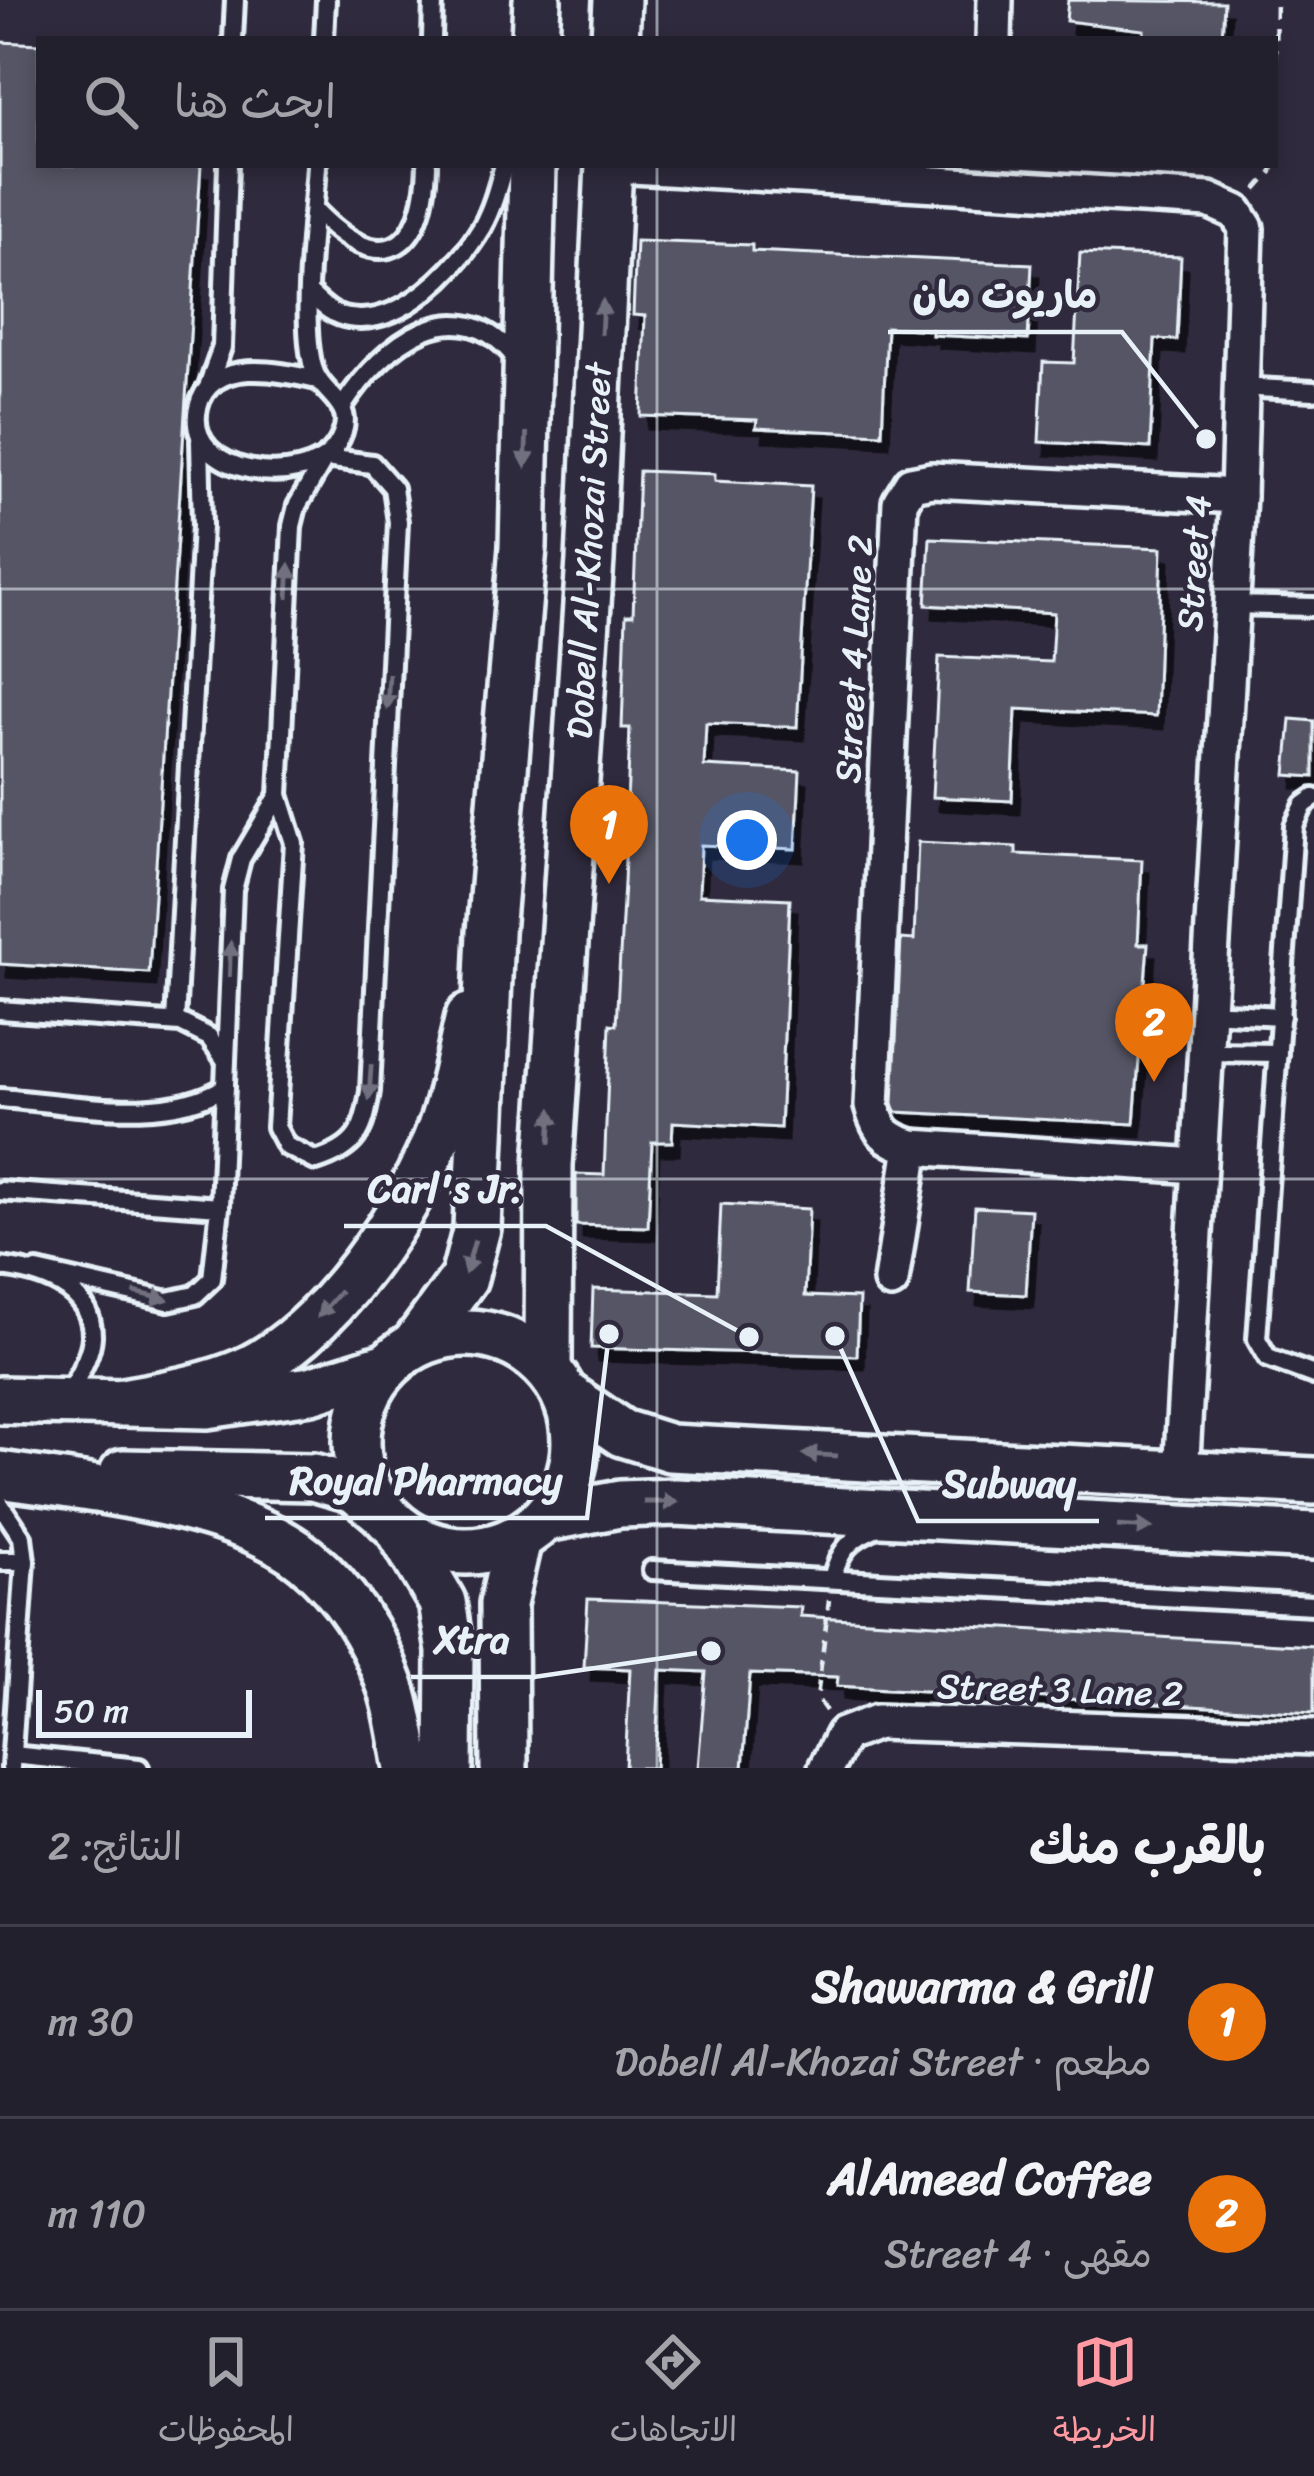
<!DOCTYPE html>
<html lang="ar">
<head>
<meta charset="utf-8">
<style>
  body { margin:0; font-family:Sriracha,"Playpen Sans Arabic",sans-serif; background:#2b2836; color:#f1f3f6; direction:rtl }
  .scale { position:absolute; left:36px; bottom:30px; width:216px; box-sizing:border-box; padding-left:12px; border:6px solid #e8f1f8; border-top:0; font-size:33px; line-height:42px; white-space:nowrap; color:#e8f1f8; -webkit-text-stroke:9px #2f2a3d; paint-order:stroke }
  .you { position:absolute; left:747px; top:840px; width:42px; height:42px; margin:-30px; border:9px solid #fff; border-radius:50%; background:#1a73e8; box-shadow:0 0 0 18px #1a73e833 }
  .badge { display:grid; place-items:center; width:78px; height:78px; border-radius:50%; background:#ff9aa2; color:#fff; font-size:39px; font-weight:700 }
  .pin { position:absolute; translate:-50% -99px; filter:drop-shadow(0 3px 6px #0008) }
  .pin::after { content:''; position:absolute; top:63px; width:42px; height:36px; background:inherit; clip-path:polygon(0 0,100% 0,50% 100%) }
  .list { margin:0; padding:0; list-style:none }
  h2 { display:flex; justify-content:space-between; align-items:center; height:156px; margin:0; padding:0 48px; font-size:51px }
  h2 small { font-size:39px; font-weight:400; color:#a3a3aa }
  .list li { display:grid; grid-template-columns:78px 1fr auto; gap:36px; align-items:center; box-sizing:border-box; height:192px; padding:0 48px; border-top:3px solid #403e4a }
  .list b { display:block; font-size:45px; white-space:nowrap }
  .list p { margin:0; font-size:39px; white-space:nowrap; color:#a3a3aa }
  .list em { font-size:39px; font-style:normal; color:#a3a3aa }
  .icon { flex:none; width:66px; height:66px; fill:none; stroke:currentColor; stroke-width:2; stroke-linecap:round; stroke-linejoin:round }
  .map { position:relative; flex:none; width:1314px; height:1768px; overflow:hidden; direction:ltr }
  .search { position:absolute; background:#23202e; box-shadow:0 6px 18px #0003; left:36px; right:36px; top:36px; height:132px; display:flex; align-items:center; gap:30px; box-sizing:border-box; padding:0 42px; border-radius:0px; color:#a3a3aa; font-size:45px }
  .sheet { height:540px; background:#23202e }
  nav { display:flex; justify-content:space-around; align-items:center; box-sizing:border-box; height:168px; border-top:3px solid #403e4a; background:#23202e; font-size:33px; color:#a3a3aa }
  nav a { display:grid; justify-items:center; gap:6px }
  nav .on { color:#ff9aa2 }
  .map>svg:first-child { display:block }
  .building { fill:#575565; stroke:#e8f1f8; stroke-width:3; filter:url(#shadow) }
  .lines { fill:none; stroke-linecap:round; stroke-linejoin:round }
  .service-casing { stroke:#e8f1f8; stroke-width:26 }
  .minor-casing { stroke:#e8f1f8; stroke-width:42 }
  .secondary-casing { stroke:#e8f1f8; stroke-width:54 }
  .path { stroke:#e8f1f8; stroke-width:4.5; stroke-dasharray:12 9; stroke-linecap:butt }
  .service { stroke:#2f2a3d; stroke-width:16 }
  .minor { stroke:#2f2a3d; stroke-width:33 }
  .secondary { stroke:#2f2a3d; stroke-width:45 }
  .oneway { fill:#70707e }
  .grid { fill:none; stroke:#e8f1f8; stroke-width:3; stroke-opacity:0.55 }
  .labels { text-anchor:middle; stroke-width:9; stroke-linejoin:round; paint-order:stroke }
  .street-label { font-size:36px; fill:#e8f1f8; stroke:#2f2a3d }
  .leader { fill:none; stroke:#e8f1f8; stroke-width:4.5 }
  .callout-dot { fill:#e8f1f8; stroke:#2f2a3d; stroke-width:4.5 }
  .callout-label { font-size:39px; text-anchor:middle; font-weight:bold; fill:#e8f1f8; stroke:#2f2a3d; stroke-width:9; stroke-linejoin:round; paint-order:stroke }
</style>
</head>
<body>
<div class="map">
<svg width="1314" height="1768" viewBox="0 0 1314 1768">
  <defs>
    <filter id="shadow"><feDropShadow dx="7" dy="13" stdDeviation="0" flood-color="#0009"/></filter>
  </defs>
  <rect width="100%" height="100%" fill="#2f2a3d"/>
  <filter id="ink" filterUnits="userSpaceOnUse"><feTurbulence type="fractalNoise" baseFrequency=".00833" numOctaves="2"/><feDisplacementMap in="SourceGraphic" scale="24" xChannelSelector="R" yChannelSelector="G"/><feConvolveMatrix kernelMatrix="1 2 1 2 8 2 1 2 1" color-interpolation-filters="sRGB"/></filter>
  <g filter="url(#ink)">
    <g class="building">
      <path d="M 1068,0 L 1224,2 L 1222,39 L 1144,39 L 1144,30 L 1066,21 Z"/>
      <path d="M 0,42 L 39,44 L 39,165 L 201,165 L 149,973 L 0,964 Z"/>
      <path d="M 636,241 L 752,245 L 752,251 L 1032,264 L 1028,340 L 932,335 L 932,330 L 887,327 L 882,434 L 756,428 L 757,420 L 641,416 L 645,316 L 633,315 Z"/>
      <path d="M 1080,253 L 1181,257 L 1177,340 L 1155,339 L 1150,448 L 1039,442 L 1043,362 L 1074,363 Z"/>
      <path d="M 639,471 L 715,474 L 715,481 L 811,486 L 797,727 L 706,723 L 704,766 L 800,771 L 796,849 L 701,845 L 699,895 L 790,899 L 780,1128 L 673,1122 L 672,1142 L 652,1142 L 648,1227 L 576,1225 L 576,1174 L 604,1175 L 610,1024 L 616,1025 L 624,883 L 630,728 L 622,728 L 626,615 L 633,615 Z"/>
      <path d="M 930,538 L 1162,548 L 1156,716 L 1016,709 L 1012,801 L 932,797 L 939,657 L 1051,662 L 1054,613 L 926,605 Z"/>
      <path d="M 1291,719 L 1314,721 L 1314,777 L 1286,775 Z"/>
      <path d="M 918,842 L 1016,847 L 1016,854 L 1142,860 L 1138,944 L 1148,944 L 1134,1124 L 896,1112 L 893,1103 L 901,939 L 914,940 Z"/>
      <path d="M 721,1204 L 809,1209 L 805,1296 L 859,1298 L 857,1356 L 591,1348 L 593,1289 L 717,1293 Z"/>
      <path d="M 975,1207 L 1031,1210 L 1026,1295 L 970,1292 Z"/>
      <path d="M 588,1599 L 801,1607 L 800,1616 L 1314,1646 L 1314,1713 L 837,1686 L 838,1677 L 750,1674 L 743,1768 L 698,1768 L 706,1672 L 660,1670 L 655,1768 L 625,1768 L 630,1669 L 584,1667 Z"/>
    </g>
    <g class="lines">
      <defs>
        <g id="service">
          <path d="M 233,39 L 235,0"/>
          <path d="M 324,39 L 326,0"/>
          <path d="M 432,39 L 433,0"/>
          <path d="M 317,165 C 314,218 300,319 313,367 C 321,398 363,403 336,446 C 306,491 183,476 198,408 C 210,356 280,371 317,380"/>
          <path d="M 315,210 C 379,277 424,255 427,165"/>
          <path d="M 310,294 C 322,305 333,316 349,318 C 402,327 458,267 482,227 C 493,207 498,187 504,165"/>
          <path d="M 209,384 L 222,347 L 228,165"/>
          <path d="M 1239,387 L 1314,391"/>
          <path d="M 343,406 C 383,344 459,283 517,360"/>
          <path d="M 1231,605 L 1314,607"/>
          <path d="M 1314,798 L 1304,805 L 1294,826 L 1257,1339 L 1268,1358 L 1314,1375"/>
          <path d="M 0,1010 L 181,1023 L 209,1037 L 226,1061"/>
          <path d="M 1208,1012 L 1281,1016"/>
          <path d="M 175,1022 L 202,526 L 200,441"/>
          <path d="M 1206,1052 L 1278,1053"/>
          <path d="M 0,1098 C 70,1103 164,1125 225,1087"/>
          <path d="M 0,1191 L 220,1207"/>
          <path d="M 0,1267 C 38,1271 93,1287 92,1336 C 91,1357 75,1380 66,1399"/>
          <path d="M 37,1271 L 168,1301 L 195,1295 L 212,1279 L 220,1207 L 233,890 L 241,859 L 279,795 L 292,526 L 297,506 L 325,458 L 372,464 L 393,488 L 398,522 L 370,1091 C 364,1132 357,1148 316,1161 L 286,1146 L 276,1127 L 294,843 L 279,795"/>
          <path d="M 0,1504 L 22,1537 L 25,1561 L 11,1768"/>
          <path d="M 0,1561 L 25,1561"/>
          <path d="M 652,1570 L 1314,1605"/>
          <path d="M 832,1579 C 839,1550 851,1537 880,1526"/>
          <path d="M 12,1755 L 139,1768"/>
        </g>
        <g id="minor">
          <path d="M 994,39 L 995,0"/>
          <path d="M 615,165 L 1209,200 L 1236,212 L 1246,228 L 1238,496 L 1181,1474"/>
          <path d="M 1198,1166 L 912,1147 C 886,1139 879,1132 872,1106 L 900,502 L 911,484 L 932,480 L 1238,496"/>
          <path d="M 891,1281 L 912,1147"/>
          <path d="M 826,1768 L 843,1735 L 877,1722 L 1314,1737"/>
        </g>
        <g id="secondary">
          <path d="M 535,39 L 537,0"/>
          <path d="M 615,39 L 617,0"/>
          <circle cx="466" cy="1442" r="109"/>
          <path d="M 415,1345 L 464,1278 L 477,1228 L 490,933 L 523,547 L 532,165"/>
          <path d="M 548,1368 L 549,1165 L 590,560 L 609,165"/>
          <path d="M 566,1395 L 622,1433 L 670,1448 L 1314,1481"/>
          <path d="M 0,1400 L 207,1405 L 311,1390 L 387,1366"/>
          <path d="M 118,1403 C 159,1395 204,1389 243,1372 C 328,1335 411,1210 442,1125 C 454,1091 460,1053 469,1017"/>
          <path d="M 123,1473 L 313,1477 L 355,1489 L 380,1510"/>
          <path d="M 0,1475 C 86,1488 238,1503 306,1560 C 346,1593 374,1639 391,1687 C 400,1713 403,1742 408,1768"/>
          <path d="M 546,1518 L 620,1504 L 676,1502 L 1314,1536"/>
          <path d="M 399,1529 L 442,1602 L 450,1651 L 449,1768"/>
          <path d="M 504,1768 L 503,1604 L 518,1539"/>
        </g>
      </defs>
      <use href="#service" class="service-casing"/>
      <use href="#minor" class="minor-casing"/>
      <use href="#secondary" class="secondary-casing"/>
      <g class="path">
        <path d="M 1275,60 L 1276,0"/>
        <path d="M 1256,190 L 1272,172 L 1273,165"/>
        <path d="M 826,1711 L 817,1698 L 829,1600"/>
      </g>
      <use href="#service" class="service"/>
      <use href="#minor" class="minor"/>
      <use href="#secondary" class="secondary"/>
    </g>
    <defs><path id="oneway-solid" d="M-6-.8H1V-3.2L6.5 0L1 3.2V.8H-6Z" transform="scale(3)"/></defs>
    <g class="oneway">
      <use href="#oneway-solid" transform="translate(602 317) rotate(-87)"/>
      <use href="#oneway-solid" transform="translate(526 450) rotate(92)"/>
      <use href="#oneway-solid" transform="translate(289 581) rotate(-87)"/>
      <use href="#oneway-solid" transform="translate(388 692) rotate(93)"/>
      <use href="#oneway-solid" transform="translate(230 959) rotate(-88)"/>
      <use href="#oneway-solid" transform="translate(370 1082) rotate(94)"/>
      <use href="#oneway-solid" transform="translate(551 1126) rotate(-87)"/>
      <use href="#oneway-solid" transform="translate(470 1257) rotate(106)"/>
      <use href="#oneway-solid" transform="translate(151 1296) rotate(13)"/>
      <use href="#oneway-solid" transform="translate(329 1304) rotate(131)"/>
      <use href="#oneway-solid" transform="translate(820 1455) rotate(-177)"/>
      <use href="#oneway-solid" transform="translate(661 1502)"/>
      <use href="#oneway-solid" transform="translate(1135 1527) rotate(3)"/>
    </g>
  </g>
  <path class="grid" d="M 657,0 L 657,39M 657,165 L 657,1768M 0,589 L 1314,589M 0,1179 L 1314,1179"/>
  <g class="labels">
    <g class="street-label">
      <text transform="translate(588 551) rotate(-87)" y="13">Dobell Al-Khozai Street</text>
      <text transform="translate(1193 563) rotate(-86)" y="13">Street 4</text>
      <text transform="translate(853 659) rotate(-87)" y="13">Street 4 Lane 2</text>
      <text transform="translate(1060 1689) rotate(2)" y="13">Street 3 Lane 2</text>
    </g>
  </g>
  <path class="leader" d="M1206 439L1122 332H888M749 1337L546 1226H344M609 1334L587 1518H265M835 1336L918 1521H1099M711 1651L534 1677H411"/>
  <g class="callout-dot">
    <circle cx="1206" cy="439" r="12"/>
    <circle cx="749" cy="1337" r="12"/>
    <circle cx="609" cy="1334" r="12"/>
    <circle cx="835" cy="1336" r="12"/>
    <circle cx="711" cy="1651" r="12"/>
  </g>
  <g class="callout-label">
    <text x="1005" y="308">ماريوت مان</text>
    <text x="445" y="1202">Carl's Jr.</text>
    <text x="426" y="1494">Royal Pharmacy</text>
    <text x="1009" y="1497">Subway</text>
    <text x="472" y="1653">Xtra</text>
  </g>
</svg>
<div class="scale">50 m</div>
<div class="you"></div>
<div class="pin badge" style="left:609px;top:884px;background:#e8710a">1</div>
<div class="pin badge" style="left:1154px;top:1082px;background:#e8710a">2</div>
<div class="search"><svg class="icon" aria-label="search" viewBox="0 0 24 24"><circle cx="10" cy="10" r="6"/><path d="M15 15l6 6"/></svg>ابحث هنا</div>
</div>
<section class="sheet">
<h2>بالقرب منك<small>النتائج: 2</small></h2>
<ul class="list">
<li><span class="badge" style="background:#e8710a">1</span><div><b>Shawarma &amp; Grill</b><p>مطعم · Dobell Al-Khozai Street</p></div><em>30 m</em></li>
<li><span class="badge" style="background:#e8710a">2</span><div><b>AlAmeed Coffee</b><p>مقهى · Street 4</p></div><em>110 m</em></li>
</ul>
</section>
<nav>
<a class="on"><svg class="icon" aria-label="map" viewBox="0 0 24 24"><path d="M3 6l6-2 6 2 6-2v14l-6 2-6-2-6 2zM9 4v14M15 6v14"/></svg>الخريطة</a>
<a><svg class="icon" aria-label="directions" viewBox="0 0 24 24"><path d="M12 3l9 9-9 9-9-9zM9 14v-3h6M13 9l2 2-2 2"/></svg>الاتجاهات</a>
<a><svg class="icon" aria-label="saved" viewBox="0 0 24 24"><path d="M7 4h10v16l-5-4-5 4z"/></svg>المحفوظات</a>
</nav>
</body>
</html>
